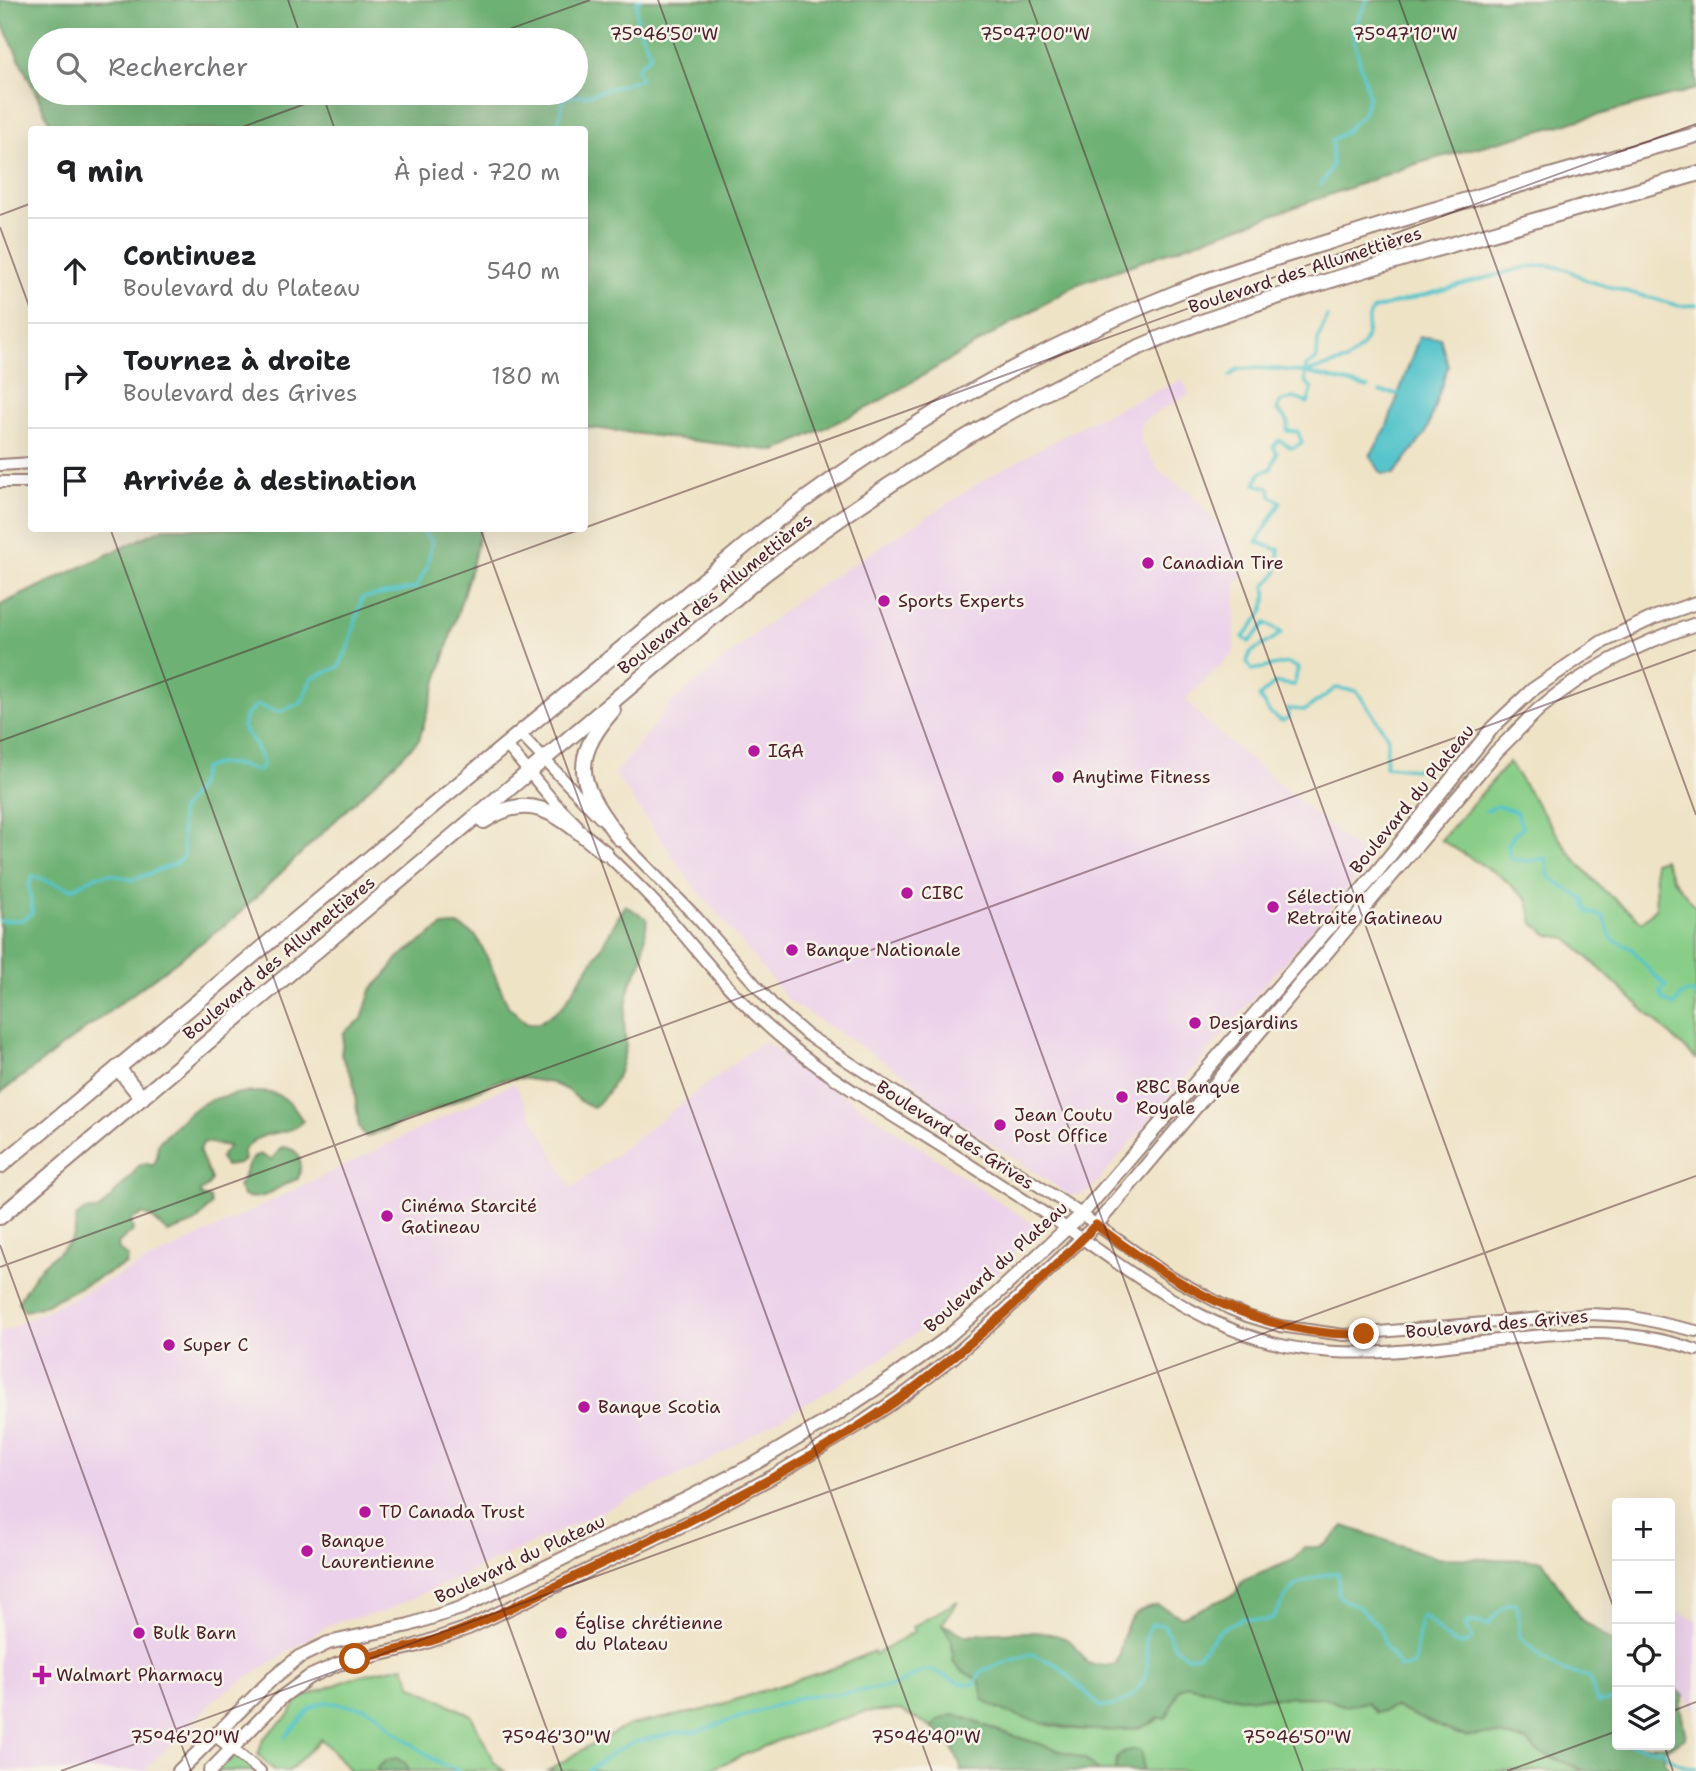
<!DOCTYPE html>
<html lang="fr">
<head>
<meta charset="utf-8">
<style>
  body { margin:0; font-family:"Shantell Sans",sans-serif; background:#f2f2f2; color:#202124 }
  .controls { position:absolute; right:21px; bottom:21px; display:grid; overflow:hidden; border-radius:7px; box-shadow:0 7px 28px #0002 }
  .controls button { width:63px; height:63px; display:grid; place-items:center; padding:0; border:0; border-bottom:2px solid #e0e0e0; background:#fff; color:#202124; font:35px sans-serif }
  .stop { position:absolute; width:21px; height:21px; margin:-16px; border:5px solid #b45309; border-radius:50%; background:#fff }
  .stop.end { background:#b45309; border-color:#fff; box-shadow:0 2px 7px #0008 }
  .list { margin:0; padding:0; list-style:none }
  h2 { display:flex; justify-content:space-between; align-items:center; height:91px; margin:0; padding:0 28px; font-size:30px }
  h2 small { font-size:23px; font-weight:400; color:#757577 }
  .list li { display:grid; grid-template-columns:46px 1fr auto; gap:21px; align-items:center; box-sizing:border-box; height:105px; padding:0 28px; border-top:2px solid #e0e0e0 }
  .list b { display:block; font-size:26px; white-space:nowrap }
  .list p { margin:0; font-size:23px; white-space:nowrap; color:#757577 }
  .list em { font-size:23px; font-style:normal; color:#757577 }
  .icon { flex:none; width:38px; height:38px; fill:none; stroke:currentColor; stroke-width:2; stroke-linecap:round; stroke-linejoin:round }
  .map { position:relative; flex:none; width:1696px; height:1771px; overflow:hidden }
  .search { position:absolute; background:#fff; box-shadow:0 7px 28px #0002; left:28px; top:28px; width:560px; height:77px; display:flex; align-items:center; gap:18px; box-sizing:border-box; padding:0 24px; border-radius:38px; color:#757577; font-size:26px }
  .panel { position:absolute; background:#fff; box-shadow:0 7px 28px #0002; left:28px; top:126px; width:560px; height:406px; border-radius:7px }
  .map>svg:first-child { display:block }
  .built { fill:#ecd1ea }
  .green { fill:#89ce88; stroke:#6a765a; stroke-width:2 }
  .forest { fill:#6eb174; stroke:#5c6850; stroke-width:2; fill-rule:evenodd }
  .water { fill:#57c5cb; stroke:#50727b; stroke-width:2 }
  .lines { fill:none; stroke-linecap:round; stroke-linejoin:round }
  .stream { stroke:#57c5cb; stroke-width:3.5 }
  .tertiary-casing { stroke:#9c8178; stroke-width:14 }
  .secondary-casing { stroke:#9c8178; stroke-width:16 }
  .trunk-casing { stroke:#9c8178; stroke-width:18 }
  .tertiary { stroke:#fff; stroke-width:10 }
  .secondary { stroke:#fff; stroke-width:12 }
  .trunk { stroke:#fff; stroke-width:14 }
  .route { stroke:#b45309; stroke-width:9 }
  .ticks { fill:none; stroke:#4a1f2b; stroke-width:2; stroke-opacity:0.45 }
  .poi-dot { fill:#b5179e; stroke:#f7f3e8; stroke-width:2.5 }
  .labels { text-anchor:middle; stroke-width:5; stroke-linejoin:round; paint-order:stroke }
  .street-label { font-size:18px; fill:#4a1f2b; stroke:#f7f3e8 }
  .poi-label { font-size:18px; fill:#4a1f2b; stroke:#f7f3e8; text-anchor:start }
  .ticks-label { font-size:18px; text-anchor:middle; fill:#4a1f2b; stroke:#f7f3e8; stroke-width:5; stroke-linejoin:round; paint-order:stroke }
</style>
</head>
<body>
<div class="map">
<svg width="1696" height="1771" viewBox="0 0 1696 1771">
  <rect width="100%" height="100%" fill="#f7f3e8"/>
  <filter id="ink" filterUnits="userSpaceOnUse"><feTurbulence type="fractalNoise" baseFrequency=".0143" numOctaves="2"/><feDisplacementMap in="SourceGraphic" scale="14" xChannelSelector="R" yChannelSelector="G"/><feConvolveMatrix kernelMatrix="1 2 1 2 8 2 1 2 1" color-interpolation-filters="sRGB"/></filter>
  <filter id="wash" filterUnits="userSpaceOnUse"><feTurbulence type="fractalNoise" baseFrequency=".00686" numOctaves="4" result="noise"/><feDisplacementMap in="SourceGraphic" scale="28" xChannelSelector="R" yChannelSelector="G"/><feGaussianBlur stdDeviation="1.57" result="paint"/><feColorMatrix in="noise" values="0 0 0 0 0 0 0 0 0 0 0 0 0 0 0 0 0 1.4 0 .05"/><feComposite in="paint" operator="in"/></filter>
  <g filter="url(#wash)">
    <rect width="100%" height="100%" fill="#efe3c6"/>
    <g class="built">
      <path d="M 1183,379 L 1189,394 L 1146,419 L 1141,425 L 1141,442 L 1160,472 L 1191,493 L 1234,547 L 1243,575 L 1236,584 L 1234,653 L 1185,699 L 1207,723 L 1370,861 L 1089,1192 L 1071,1196 L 942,1111 L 907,1076 L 789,1001 L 687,877 L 615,774 L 673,701 L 797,600 L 992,475 L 1087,423 Z"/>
      <path d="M 763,1041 L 1036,1226 L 1000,1271 L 873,1365 L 694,1469 L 383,1612 L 332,1623 L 216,1698 L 145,1771 L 0,1771 L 0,1333 L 514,1083 L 572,1188 Z"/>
      <path d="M 1670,1609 L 1696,1620 L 1696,1711 L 1684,1695 L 1670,1685 Z"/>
    </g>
    <g class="green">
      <path d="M 1509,762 L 1568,851 L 1600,887 L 1642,922 L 1656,908 L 1654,862 L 1664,859 L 1672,878 L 1696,907 L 1696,1059 L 1567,938 L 1549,935 L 1533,923 L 1528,900 L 1500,876 L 1441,840 Z"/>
      <path d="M 958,1601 L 942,1624 L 952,1641 L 954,1662 L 961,1670 L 980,1681 L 983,1699 C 1006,1708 1029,1720 1053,1726 C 1078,1731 1141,1735 1159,1718 L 1166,1718 L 1179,1689 L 1188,1685 L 1240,1698 L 1311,1697 L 1326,1698 L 1344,1706 L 1367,1702 L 1381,1712 L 1394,1707 L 1455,1733 L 1467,1736 L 1495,1734 L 1527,1741 L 1536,1751 L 1585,1771 L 1143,1771 L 1143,1768 L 1116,1757 L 1115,1771 L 1098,1771 L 1084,1759 L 996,1730 L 960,1716 L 952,1715 L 939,1720 L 932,1728 L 900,1710 L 864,1712 L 777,1741 L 706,1771 L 548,1771 L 590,1745 L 629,1725 L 704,1710 L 840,1666 L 874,1651 L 875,1655 L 915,1631 L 912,1627 Z"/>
      <path d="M 404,1666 L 412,1686 L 471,1715 L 494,1762 L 505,1771 L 351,1771 L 321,1739 L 289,1771 L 275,1771 L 258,1755 L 263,1739 L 290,1714 L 298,1699 L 361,1675 Z"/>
      <path d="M 232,1748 L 260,1771 L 210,1771 Z"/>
    </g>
    <g class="forest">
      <path d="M 0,0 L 1696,0 L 1696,89 L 1419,163 L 1078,284 L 871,406 L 776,451 L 585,427 L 584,130 L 53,129 L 0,19 ZM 40,40 L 576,40 L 576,93 L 40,93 Z"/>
      <path d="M 164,528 L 480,529 L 473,562 L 419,740 L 233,919 L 0,1093 L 0,605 Z"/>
      <path d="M 625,905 L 647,919 L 642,962 L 630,984 L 624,1019 L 626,1047 L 619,1073 L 606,1095 L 593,1108 L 581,1102 L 569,1091 L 552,1083 L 521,1078 L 501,1080 L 433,1111 L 366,1137 L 359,1127 L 353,1079 L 341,1055 L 344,1032 L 362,1019 L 371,990 L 386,975 L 398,958 L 443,926 L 458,925 L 476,936 L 486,955 L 508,1006 L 527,1024 L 539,1023 L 562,1007 L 598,953 Z"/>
      <path d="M 246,1092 C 279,1092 284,1092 303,1121 C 288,1135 279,1130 261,1137 C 254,1139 248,1146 243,1151 L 244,1160 L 239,1164 L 225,1166 L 220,1158 L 229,1146 L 204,1142 L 199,1151 L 211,1179 L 208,1186 L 200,1191 L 201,1196 L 210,1198 L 211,1205 L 195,1223 L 168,1233 L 151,1217 L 142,1214 L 131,1220 L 133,1231 L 118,1243 L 119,1250 L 128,1257 L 126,1264 L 40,1307 L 25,1311 L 18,1302 C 25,1290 33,1276 43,1265 C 59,1249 79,1244 75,1218 L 85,1210 L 99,1210 L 132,1175 L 138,1166 L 146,1163 L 152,1166 C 161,1157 154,1150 160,1141 C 163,1137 169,1133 172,1129 C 198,1102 209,1098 246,1092 Z"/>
      <path d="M 282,1147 C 301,1148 303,1162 298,1179 C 275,1185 268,1203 243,1196 L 238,1186 C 248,1175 244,1161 260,1154 L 271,1160 Z"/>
      <path d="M 1344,1526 L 1437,1558 L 1542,1560 L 1579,1617 L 1617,1646 L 1617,1745 L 1670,1745 L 1670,1685 L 1684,1695 L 1680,1706 L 1686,1738 L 1663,1750 L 1665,1761 L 1671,1771 L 1585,1771 L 1536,1751 L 1527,1741 L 1495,1734 L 1467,1736 L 1455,1733 L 1394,1707 L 1376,1713 L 1367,1702 L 1344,1706 L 1326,1698 L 1311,1697 L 1240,1698 L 1188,1685 L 1179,1689 L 1166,1718 L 1159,1718 C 1131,1745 1010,1723 983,1699 L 980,1681 L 961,1670 L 953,1661 L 952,1641 L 942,1624 L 968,1637 L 974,1634 C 1000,1634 1048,1626 1070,1641 C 1077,1646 1082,1656 1087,1663 L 1104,1666 L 1116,1664 C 1126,1634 1121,1611 1157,1605 L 1182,1617 L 1235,1594 L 1242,1581 L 1293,1560 L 1304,1547 C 1327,1549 1330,1541 1344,1526 Z"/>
      <path d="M 952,1715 L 960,1716 L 996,1730 L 1085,1759 L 1098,1771 L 961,1771 C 961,1756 944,1736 932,1728 L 939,1720 Z"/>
      <path d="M 1131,1750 L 1139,1750 L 1142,1754 L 1143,1771 L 1115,1771 C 1116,1758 1117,1752 1131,1750 Z"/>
      <path d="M 397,1758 L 406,1764 L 409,1771 L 378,1771 L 377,1768 L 387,1760 Z"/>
    </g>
    <path class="water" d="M 1419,337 L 1440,338 L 1448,366 L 1426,433 L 1394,474 L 1382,474 L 1370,456 L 1386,429 Z"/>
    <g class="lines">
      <g class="stream">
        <path d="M 557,130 L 564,97 L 588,95 L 641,79 L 637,68 L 651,55 L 637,24 L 637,1 L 640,0"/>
        <path d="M 1321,185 L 1332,166 L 1332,140 L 1345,132 L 1362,115 L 1369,97 L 1352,32 L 1367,0"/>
        <path d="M 1327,317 L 1318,340 L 1317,359 L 1306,366 L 1305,381 L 1312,388 L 1308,403 L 1294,398 L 1280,402 L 1277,410 L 1288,421 L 1287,431 L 1298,432 L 1302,443 L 1292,448 L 1279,440 L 1273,447 L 1277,453 L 1271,469 L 1261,472 L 1255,484 L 1270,488 L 1271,496 L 1281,502 L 1257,542 L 1279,550 L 1277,573 L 1265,586 C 1271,608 1256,622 1243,637 L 1249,642 L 1266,623 L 1282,633 L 1250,653 L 1247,662 L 1252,670 L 1288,663 L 1298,668 L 1294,685 L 1275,683 L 1259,697 L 1270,713 L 1282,721 L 1289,718 L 1288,709 L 1305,710 L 1336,688 L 1357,691 L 1388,737 L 1385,766 L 1427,770"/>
        <path d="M 1306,372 L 1346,361 C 1352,356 1361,350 1364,343 C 1371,331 1363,322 1374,309 L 1522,268 L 1548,265 L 1568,270 L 1588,281 L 1680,306 L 1696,305"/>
        <path d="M 1230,376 L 1238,369 C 1283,365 1324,376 1368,388"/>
        <path d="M 1380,392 L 1401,394"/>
        <path d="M 1486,811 L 1497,806 L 1516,812 L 1523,828 L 1514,835 L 1508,845 L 1510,859 L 1531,861 L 1546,858 L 1549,877 L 1583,899 L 1588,912 L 1604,917 L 1611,938 L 1632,949 L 1650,971 L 1666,986 L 1660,991 L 1664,1000 L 1675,1006 L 1681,995 L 1691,992 L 1696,996"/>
        <path d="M 0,921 L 23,920 L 32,913 L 29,884 L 33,876 L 68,888 L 74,888 L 96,876 L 110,874 L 133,880 L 177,863 L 184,855 L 180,812 L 198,787 L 203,769 C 222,759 238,765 259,771 L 263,763 L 254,743 L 243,728 L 245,717 L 257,705 L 279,712 L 301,703 L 312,678 L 339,667 L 349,646 L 362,598 L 416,588 L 427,567 L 432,541 L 418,528"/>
        <path d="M 1670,1708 L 1670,1713"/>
        <path d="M 285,1737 L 312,1707 L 325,1702 L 365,1708 L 378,1714 L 394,1731 L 439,1763 L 459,1771"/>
        <path d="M 1629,1745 L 1663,1750 C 1671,1762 1682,1765 1696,1768"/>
        <path d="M 588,1771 L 614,1752 L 634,1742 L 679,1732 L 698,1731 L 805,1696 L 837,1694 L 894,1686 L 924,1670 L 932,1670 L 959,1683 L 974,1684 L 983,1670 L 1031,1654 L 1056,1664 L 1101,1707 C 1123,1708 1144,1690 1147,1667 C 1149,1649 1140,1641 1152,1624 L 1164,1625 L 1175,1647 L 1187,1657 L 1198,1655 L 1220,1630 L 1243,1618 C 1283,1627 1272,1611 1292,1589 C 1298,1582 1329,1572 1338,1573 L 1338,1594 L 1342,1599 L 1359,1607 L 1380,1628 L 1384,1644 L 1400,1667 L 1408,1667 L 1414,1664 C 1415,1652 1417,1643 1419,1633 C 1421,1624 1417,1623 1422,1615 C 1436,1623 1455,1659 1473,1638 L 1464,1625 C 1472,1619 1479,1623 1488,1625 C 1496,1615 1501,1604 1516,1603 C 1521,1614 1517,1625 1520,1636 C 1520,1640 1557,1669 1562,1670 C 1571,1673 1580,1675 1589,1677 L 1597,1702 L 1617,1700"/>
      </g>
    </g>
  </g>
  <g filter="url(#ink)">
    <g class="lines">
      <defs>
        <g id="tertiary">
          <path d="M 0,465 L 32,463"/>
          <path d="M 0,482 L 32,482"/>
          <path d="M 520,734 L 600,818"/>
          <path d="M 507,746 L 555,803 L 577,825"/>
          <path d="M 614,833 L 697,918 L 775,1007 L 806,1034 L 1071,1207 L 1171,1277 L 1230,1309 L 1247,1316 L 1280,1326 L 1344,1335 L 1590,1314 L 1629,1316 L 1696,1331"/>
          <path d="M 601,849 C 622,869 644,890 664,912 C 696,949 726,988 762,1021 C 818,1074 896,1117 961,1159 C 996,1182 1033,1205 1068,1229 C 1141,1279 1213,1337 1304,1349 C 1436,1368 1568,1304 1696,1350"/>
          <path d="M 214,1735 L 260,1771"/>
        </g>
        <g id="secondary">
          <path d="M 179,1771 L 272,1679 L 299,1657 L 328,1643 L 409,1625 L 461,1608 L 682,1501 L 756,1463 L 830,1419 L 892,1378 L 944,1340 L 988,1302 L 1081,1215 L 1372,878 L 1493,727 L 1532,690 L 1602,642 L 1653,618 L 1696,603"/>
          <path d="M 210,1771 L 282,1697 L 309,1677 L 338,1664 L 415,1646 L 468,1628 L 691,1521 L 772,1477 L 862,1423 L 908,1392 L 952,1358 L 1001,1315 L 1096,1225 L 1497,751 C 1511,738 1524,723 1539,709 C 1585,670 1639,643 1696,624"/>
        </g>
        <g id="trunk">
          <path d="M 613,710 C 566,764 582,788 619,838"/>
          <path d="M 484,821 C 535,786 565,822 605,853"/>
          <path d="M 118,1068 L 142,1098"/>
          <path d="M 0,1166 L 764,530 C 889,434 1028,352 1175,293 C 1232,270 1292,253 1351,235 C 1465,199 1581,167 1696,135"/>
          <path d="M 0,1217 L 763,575 C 880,486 1003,408 1137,348 C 1216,313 1299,290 1381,265 C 1486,234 1591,205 1696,174"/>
        </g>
      </defs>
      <use href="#tertiary" class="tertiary-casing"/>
      <use href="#secondary" class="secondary-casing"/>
      <use href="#trunk" class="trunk-casing"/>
      <use href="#tertiary" class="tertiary"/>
      <use href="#secondary" class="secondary"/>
      <use href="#trunk" class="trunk"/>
    </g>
  </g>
  <g class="lines" filter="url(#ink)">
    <path class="route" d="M 355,1659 C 393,1652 431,1643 467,1628 C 512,1609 556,1585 601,1564 C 707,1513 815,1461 910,1391 C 976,1341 1039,1284 1096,1225 C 1174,1285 1262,1338 1364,1334"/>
  </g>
  <path class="ticks" d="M 288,0 L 302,40M 658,0 L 1303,1771M 1029,0 L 1617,1617M 1399,0 L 1696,815M 479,40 L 590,0M 322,93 L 335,130M 234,130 L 335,93M 0,215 L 32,203M 0,227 L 32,314M 110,528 L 562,1771M 480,528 L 932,1771M 584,528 L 1696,124M 0,741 L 584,528M 0,1245 L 191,1771M 0,1267 L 1696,650M 1670,1712 L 1696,1702M 1664,1745 L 1673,1771M 61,1771 L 1696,1176M 1507,1771 L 1617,1731"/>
  <g class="poi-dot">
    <circle cx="1148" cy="563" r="7"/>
    <circle cx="884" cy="601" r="7"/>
    <circle cx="754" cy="751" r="7"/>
    <circle cx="1058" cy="777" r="7"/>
    <circle cx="907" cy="893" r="7"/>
    <circle cx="1273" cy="907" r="7"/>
    <circle cx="792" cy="950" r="7"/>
    <circle cx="1195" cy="1023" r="7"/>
    <circle cx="1122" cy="1097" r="7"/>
    <circle cx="1000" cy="1125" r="7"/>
    <circle cx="387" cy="1216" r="7"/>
    <circle cx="169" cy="1345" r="7"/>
    <circle cx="584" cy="1407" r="7"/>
    <circle cx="365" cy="1512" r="7"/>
    <circle cx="307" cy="1551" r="7"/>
    <circle cx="139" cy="1633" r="7"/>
    <circle cx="561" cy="1633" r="7"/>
    <path d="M38.5 1664.5h7v7h7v7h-7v7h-7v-7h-7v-7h7z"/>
  </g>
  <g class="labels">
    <g class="street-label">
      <text transform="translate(1305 270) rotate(-18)" y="6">Boulevard des Allumettières</text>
      <text transform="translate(715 594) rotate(-39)" y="6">Boulevard des Allumettières</text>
      <text transform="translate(1412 799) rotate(-51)" y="6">Boulevard du Plateau</text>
      <text transform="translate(279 958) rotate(-40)" y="6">Boulevard des Allumettières</text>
      <text transform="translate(955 1135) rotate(33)" y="6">Boulevard des Grives</text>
      <text transform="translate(996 1267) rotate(-42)" y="6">Boulevard du Plateau</text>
      <text transform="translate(1497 1324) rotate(-5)" y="6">Boulevard des Grives</text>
      <text transform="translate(520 1559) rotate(-25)" y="6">Boulevard du Plateau</text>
    </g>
    <g class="poi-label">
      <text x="1162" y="569">Canadian Tire</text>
      <text x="898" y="607">Sports Experts</text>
      <text x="768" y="757">IGA</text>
      <text x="1072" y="783">Anytime Fitness</text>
      <text x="921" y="899">CIBC</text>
      <text x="1287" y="903">Sélection<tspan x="1287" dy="21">Retraite Gatineau</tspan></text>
      <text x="806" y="956">Banque Nationale</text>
      <text x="1209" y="1029">Desjardins</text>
      <text x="1136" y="1093">RBC Banque<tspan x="1136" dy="21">Royale</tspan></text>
      <text x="1014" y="1121">Jean Coutu<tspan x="1014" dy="21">Post Office</tspan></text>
      <text x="401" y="1212">Cinéma Starcité<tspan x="401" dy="21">Gatineau</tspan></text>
      <text x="183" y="1351">Super C</text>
      <text x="598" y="1413">Banque Scotia</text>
      <text x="379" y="1518">TD Canada Trust</text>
      <text x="321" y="1547">Banque<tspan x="321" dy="21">Laurentienne</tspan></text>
      <text x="575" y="1629">Église chrétienne<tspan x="575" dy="21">du Plateau</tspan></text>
      <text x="153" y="1639">Bulk Barn</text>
      <text x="56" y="1681">Walmart Pharmacy</text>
    </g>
  </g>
  <g class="ticks-label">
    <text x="1405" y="40">75°47'10"W</text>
    <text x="664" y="40">75°46'50"W</text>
    <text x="1035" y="40">75°47'00"W</text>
    <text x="185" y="1743">75°46'20"W</text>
    <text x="556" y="1743">75°46'30"W</text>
    <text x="926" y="1743">75°46'40"W</text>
    <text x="1297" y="1743">75°46'50"W</text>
  </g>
</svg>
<div class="controls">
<button>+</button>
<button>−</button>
<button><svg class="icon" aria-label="locate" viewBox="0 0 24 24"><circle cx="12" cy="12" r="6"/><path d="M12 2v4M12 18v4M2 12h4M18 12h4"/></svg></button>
<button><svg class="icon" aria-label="layers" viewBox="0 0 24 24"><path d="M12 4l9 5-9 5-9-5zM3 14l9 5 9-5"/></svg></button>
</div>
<div class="stop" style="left:355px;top:1659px"></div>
<div class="stop end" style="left:1364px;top:1334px"></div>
<div class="search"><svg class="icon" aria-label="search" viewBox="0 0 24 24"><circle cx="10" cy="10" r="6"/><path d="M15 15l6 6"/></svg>Rechercher</div>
<section class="panel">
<h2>9 min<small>À pied · 720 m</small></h2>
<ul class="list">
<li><svg class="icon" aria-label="ahead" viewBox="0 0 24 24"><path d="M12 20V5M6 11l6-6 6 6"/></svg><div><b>Continuez</b><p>Boulevard du Plateau</p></div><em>540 m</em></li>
<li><svg class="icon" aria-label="right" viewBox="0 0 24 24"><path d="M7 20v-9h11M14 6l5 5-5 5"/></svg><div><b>Tournez à droite</b><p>Boulevard des Grives</p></div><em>180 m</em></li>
<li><svg class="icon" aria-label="arrive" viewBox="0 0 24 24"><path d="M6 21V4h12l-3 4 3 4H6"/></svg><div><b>Arrivée à destination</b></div></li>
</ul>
</section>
</div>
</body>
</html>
